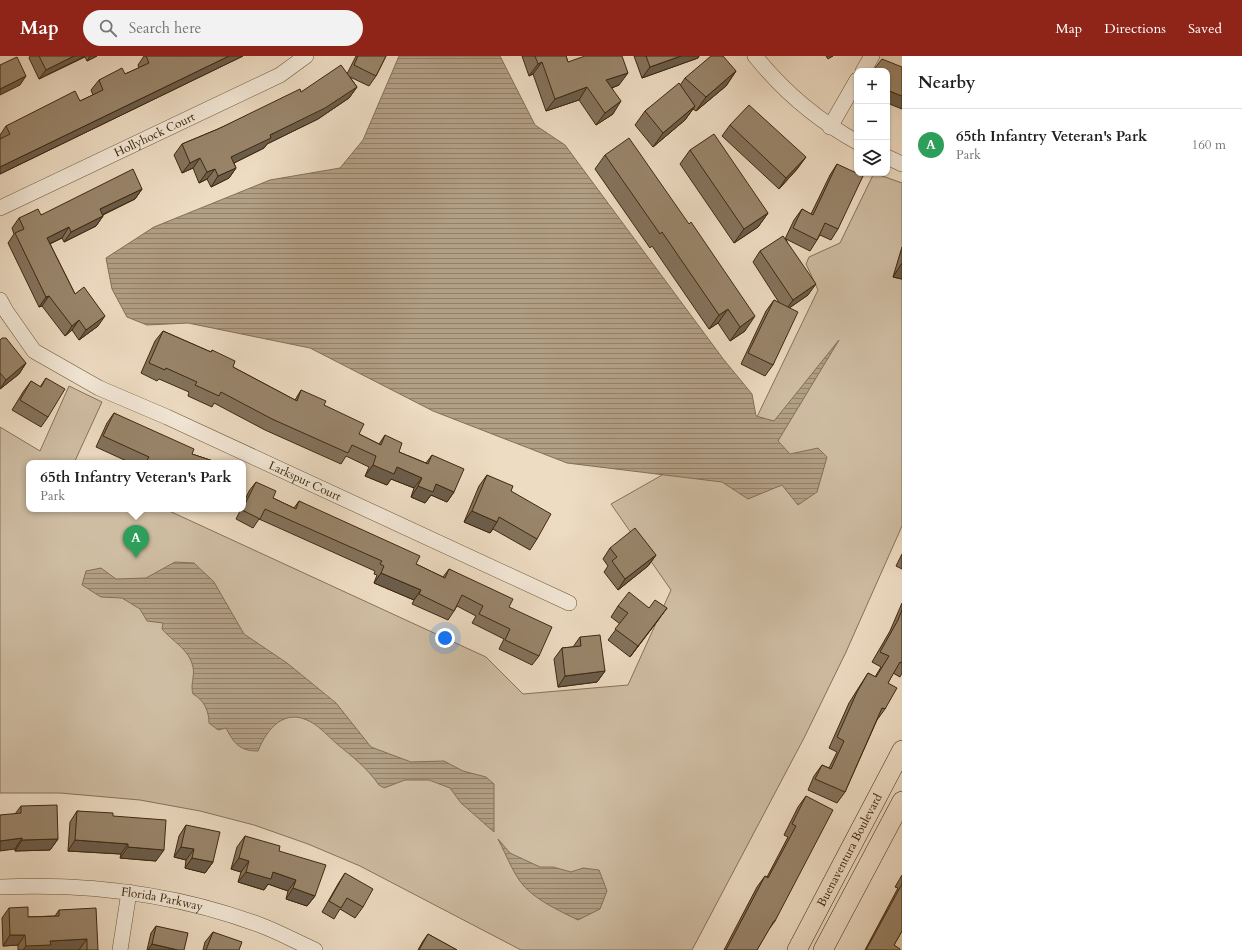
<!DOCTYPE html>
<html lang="en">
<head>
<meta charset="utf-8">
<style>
  body { margin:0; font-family:Cardo,serif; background:#f2f2f2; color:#202124 }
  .controls { position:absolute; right:12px; top:12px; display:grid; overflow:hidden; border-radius:8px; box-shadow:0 1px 3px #0004 }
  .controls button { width:36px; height:36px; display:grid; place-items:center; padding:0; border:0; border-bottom:1px solid #e0e0e0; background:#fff; color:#202124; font:20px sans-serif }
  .you { position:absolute; left:445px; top:582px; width:14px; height:14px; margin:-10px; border:3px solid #fff; border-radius:50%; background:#1a73e8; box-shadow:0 0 0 6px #1a73e833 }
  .badge { display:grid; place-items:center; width:26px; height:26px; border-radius:50%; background:#8f2418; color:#fff; font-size:13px; font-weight:700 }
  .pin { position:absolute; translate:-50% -33px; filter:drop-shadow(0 1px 2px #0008) }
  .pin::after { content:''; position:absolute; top:21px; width:14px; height:12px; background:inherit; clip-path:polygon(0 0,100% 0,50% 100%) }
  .popup { position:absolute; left:26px; top:404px; width:220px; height:52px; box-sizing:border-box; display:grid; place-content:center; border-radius:8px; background:#fff; filter:drop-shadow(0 1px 3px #0005); font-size:13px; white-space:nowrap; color:#757577 }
  .popup b { font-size:15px; color:#202124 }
  .popup::after { content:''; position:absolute; left:50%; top:100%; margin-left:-8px; border:8px solid transparent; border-top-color:#fff }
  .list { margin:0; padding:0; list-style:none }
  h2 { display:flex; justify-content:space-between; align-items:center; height:52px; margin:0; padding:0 16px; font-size:17px }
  h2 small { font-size:13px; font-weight:400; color:#757577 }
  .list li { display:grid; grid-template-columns:26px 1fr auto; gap:12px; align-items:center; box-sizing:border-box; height:72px; padding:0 16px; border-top:1px solid #e0e0e0 }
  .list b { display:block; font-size:15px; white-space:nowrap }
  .list p { margin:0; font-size:13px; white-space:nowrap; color:#757577 }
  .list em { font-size:13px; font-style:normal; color:#757577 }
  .icon { flex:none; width:22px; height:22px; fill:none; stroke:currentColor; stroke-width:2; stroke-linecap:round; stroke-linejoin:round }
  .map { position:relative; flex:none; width:902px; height:894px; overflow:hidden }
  header { display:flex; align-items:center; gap:24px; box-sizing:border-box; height:56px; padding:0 20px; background:#8f2418; color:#fff }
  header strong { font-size:19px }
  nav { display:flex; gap:22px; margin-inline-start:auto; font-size:14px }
  .search { width:280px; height:36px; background:#f2f2f2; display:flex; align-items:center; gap:10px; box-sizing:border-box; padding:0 14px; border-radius:22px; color:#757577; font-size:15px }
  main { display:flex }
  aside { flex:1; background:#fff }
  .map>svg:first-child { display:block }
  .park { fill:#cfbda3; stroke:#877258 }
  .water { fill:url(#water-rules); stroke:#846f54 }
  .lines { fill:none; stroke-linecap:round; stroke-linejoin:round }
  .minor-casing { stroke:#6a553a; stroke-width:16 }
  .major-casing { stroke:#3f280d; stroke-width:20 }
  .minor { stroke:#f3e8d7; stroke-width:15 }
  .major { stroke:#eddbc2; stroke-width:19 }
  .wall { fill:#84725c; stroke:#3f280d }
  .shaded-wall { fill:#6b5d4b; stroke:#3f280d }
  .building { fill:#99856b; stroke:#3f280d }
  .labels { text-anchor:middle; stroke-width:3; stroke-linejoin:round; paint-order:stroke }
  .street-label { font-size:12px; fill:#3f280d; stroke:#f3e8d7 }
</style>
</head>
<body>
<header>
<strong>Map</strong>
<div class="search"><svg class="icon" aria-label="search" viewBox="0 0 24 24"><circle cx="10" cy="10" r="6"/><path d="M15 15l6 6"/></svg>Search here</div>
<nav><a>Map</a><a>Directions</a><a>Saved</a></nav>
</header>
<main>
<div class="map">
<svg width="902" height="894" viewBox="0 0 902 894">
  <defs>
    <pattern id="water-rules" width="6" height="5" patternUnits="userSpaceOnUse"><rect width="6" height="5" fill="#b29e84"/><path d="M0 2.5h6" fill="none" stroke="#92816a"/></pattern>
  </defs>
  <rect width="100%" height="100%" fill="#eddbc2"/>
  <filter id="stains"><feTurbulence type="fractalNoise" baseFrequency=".005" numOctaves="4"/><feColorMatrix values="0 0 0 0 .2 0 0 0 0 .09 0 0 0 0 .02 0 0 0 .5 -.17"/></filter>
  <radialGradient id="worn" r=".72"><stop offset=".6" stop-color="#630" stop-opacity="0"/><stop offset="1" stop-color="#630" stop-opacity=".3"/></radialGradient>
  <path class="park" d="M 874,117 L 902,127 L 902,470 L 846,596 L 804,682 L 692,894 L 521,894 L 360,810 L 308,788 L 254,769 L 200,755 L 140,744 L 60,737 L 0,737 L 0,371 L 40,395 L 69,330 L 102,346 L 74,407 L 29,407 L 29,453 L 165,453 L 486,601 L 523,638 L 628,629 L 671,534 L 611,448 L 754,367 L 818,234 L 806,208 L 809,201 L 840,187 Z"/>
  <g class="water">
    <path d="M 399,0 L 500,0 L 535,69 L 565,89 L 724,304 L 752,338 L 756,360 L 774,365 L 839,284 L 778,385 L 790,398 L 818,392 L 827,401 L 817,436 L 798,449 L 782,429 L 748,443 L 722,426 L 567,407 L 433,355 L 310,292 L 188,267 L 147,269 L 127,261 L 112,233 L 106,202 L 154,171 L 270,124 L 340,112 L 363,84 Z"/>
    <path d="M 175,506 L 194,507 L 214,526 L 244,578 L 287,607 L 336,647 L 371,691 L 411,706 L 444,705 L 463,715 L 486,721 L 494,728 L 494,776 L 461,747 L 450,732 L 429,724 L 405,724 L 384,732 L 379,729 C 368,713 352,700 337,688 C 329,681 320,671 311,666 C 284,651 267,673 258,695 C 239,695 234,687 226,672 L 218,674 L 209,667 C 209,655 204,644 193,638 C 190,629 195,620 193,611 C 190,594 172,585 162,573 L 163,567 L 147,565 L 140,553 L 122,542 L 101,541 L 82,529 L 86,515 L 101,512 L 116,523 L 146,522 Z"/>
    <path d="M 498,783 L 510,797 L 540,811 L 553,811 L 571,816 L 583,812 L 599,814 L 607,835 L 600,853 L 578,864 C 562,856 544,848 530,836 C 515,824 507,800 498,783 Z"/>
  </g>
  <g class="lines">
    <defs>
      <g id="minor">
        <path d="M 755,0 C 784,36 817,64 857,86"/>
        <path d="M 863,15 L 872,0"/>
        <path d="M 830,71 L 857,24"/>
        <path d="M 887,101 L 902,108"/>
        <path id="s1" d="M 0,152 L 280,19 L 306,0"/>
        <path id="s2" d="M 0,244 L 6,255 L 34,295 L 99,332 L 167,361 L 569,547"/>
        <path id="s3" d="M 0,831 C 88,827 177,838 260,869 C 279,876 297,886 315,894"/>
        <path d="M 120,894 L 129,836"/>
      </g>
      <g id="major">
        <path id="s4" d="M 797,894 L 902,694"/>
        <path d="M 823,894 L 902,745"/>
      </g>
    </defs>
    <use href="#minor" class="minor-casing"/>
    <use href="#major" class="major-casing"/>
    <use href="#minor" class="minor"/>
    <use href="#major" class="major"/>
  </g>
  <g class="wall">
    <path d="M 30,0 L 97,0 L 87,5 L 85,1 L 39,23 L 29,2 Z"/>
    <path d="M 144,0 L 243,0 L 0,118 L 0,79 L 6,70 L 80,45 L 93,39 L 91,34 L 99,24 L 125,18 L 139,12 L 138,9 Z"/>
    <path d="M 356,0 L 386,0 L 376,20 L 369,30 L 350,21 L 357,31 L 349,42 L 318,63 L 267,88 L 264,92 L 234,107 L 236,112 L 229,122 L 211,131 L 207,123 L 199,127 L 193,112 L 182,117 L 174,99 L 182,88 L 218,73 L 301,36 L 347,18 Z"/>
    <path d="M 522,0 L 566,0 L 568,6 L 619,29 L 612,32 L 613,58 L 596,69 L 579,44 L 546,55 L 533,18 L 529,20 Z"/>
    <path d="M 634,0 L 699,0 L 698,2 L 642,22 Z"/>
    <path d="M 826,0 L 833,0 L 828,3 Z"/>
    <path d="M 736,15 L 726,30 L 696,55 L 693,53 L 685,64 L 653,91 L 635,69 L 645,55 L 681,28 L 685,22 Z"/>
    <path d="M 730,69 L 798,112 L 779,133 L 722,80 Z"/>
    <path d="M 690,94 L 768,157 L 758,171 L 734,187 L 680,108 Z"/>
    <path d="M 605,99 L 745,275 L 730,285 L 718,267 L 709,273 L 652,190 L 650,192 L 595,113 Z"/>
    <path d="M 837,108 L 838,173 L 831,184 L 820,179 L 817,184 L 810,195 L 786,183 L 808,239 L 789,252 L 773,309 L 765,320 L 741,308 L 766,255 L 774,244 L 780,248 L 753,206 L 760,195 L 785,183 L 794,164 L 802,153 L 811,158 L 830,119 Z"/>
    <path d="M 142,133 L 135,143 L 103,159 L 103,160 L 96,170 L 64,186 L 62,182 L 50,188 L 75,238 L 98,270 L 79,284 L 72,274 L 65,280 L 42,250 L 39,251 L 8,187 L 14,178 L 12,172 L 19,162 L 41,159 Z"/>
    <path d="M 902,191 L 902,223 L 893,221 Z"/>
    <path d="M 163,275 L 211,296 L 212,294 L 233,311 L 295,344 L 301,334 L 324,349 L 359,378 L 379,388 L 385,379 L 399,396 L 426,407 L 432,399 L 454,436 L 447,446 L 431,439 L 425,447 L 411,441 L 414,432 L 391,423 L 387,429 L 365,420 L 369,411 L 346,400 L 341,408 L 265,374 L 214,347 L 212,351 L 188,340 L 189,336 L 159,323 L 157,325 L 141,317 L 155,285 Z"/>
    <path d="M 0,284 L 26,307 L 19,318 L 0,333 Z"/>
    <path d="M 46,322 L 48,361 L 41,371 L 12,354 L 23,336 L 31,325 L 40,331 Z"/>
    <path d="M 114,357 L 192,398 L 219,407 L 131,407 L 96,391 L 107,367 Z"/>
    <path d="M 487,419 L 511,435 L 537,483 L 530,494 L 493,473 L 490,477 L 464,466 L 479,430 Z"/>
    <path d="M 256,426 L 273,442 L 294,452 L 299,445 L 416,508 L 443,521 L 449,513 L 509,551 L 539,600 L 532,609 L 499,593 L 504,583 L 472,567 L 476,560 L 457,550 L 454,555 L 448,564 L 412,548 L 414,544 L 374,527 L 377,519 L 374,518 L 375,515 L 259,463 L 253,472 L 236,463 L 241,453 L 243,453 L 243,448 L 249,435 Z"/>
    <path d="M 610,492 L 656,499 L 648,510 L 618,534 L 604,516 L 608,510 L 603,503 Z"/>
    <path d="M 902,498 L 902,513 L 896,510 Z"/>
    <path d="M 902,547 L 902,617 L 900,621 L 893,617 L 888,627 L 885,653 L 877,664 L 845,736 L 837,747 L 808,734 L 814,720 L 822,709 L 829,712 L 837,696 L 829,692 L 849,647 L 861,628 L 868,617 L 875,621 L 881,611 L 872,606 L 890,575 Z"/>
    <path d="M 618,550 L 649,552 L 659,563 L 630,601 L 608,584 L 620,568 L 611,561 Z"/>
    <path d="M 580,581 L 605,615 L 597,626 L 558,631 L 554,603 L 562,592 L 573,591 Z"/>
    <path d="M 806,740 L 775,865 L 767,876 L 757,894 L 724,894 L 757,831 L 765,820 L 767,821 L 788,781 L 784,779 L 798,751 Z"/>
    <path d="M 21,750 L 58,783 L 50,794 L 15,795 L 15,758 Z"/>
    <path d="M 77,755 L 113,760 L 156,805 L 120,802 L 121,798 L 68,795 L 70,766 Z"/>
    <path d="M 186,769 L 213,806 L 205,817 L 185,812 L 186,804 L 174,801 L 179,780 Z"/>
    <path d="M 245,780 L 279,795 L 315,840 L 307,850 L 286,843 L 288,835 L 268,828 L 264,834 L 238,826 L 241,816 L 231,813 L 237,791 Z"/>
    <path d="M 345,817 L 363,851 L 355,862 L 340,853 L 334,863 L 322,856 L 338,828 Z"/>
    <path d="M 902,819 L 902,875 L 894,889 L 900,894 L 865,894 L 898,832 L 895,831 Z"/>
    <path d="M 9,852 L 28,861 L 55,860 L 59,854 L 98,894 L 18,894 L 18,889 L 3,890 L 2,862 Z"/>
    <path d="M 156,870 L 184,894 L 147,894 L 151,877 Z"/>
    <path d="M 213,876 L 239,894 L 203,894 L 205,886 Z"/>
    <path d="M 428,878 L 457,894 L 418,894 L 423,885 Z"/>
  </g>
  <g class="shaded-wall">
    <path d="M 74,0 L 85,0 L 39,23 L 46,14 Z"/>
    <path d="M 90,0 L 97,0 L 87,5 Z"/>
    <path d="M 229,0 L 243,0 L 0,118 L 0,111 Z"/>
    <path d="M 681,0 L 699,0 L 698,2 L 642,22 L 650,11 Z"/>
    <path d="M 542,6 L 533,18 L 529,20 L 538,8 Z"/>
    <path d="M 736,15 L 726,30 L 696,55 L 706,41 Z"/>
    <path d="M 628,17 L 619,29 L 598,37 L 606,24 Z"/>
    <path d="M 26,20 L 20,29 L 0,39 L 0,33 Z"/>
    <path d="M 357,31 L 349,42 L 318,63 L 267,88 L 264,92 L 224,112 L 231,101 Z"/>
    <path d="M 587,31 L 579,44 L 546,55 L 555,43 Z"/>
    <path d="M 887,34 L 902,40 L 902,53 L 887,47 Z"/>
    <path d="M 621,45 L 613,58 L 596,69 L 605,57 Z"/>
    <path d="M 695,50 L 685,64 L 653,91 L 663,77 Z"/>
    <path d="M 806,101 L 798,112 L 779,133 L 786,122 Z"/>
    <path d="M 200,102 L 193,112 L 182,117 L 190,107 Z"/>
    <path d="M 236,112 L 229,122 L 211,131 L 218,120 Z"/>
    <path d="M 215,113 L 207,123 L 199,127 L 207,116 Z"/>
    <path d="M 142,133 L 135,143 L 93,163 L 100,153 Z"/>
    <path d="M 768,157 L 758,171 L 734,187 L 744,173 Z"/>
    <path d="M 103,160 L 96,170 L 64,186 L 71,176 Z"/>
    <path d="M 69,171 L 62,182 L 40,192 L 47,182 Z"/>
    <path d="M 902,207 L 902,223 L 893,221 Z"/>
    <path d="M 816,228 L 808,239 L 785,255 L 793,244 Z"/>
    <path d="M 49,240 L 42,250 L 39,251 L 46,241 Z"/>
    <path d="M 728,253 L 718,267 L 709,273 L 719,259 Z"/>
    <path d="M 105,260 L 98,270 L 79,284 L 86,274 Z"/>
    <path d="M 755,260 L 745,275 L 730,285 L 740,271 Z"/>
    <path d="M 79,264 L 72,274 L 65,280 L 72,270 Z"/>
    <path d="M 26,307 L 19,318 L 0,333 L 6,324 Z"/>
    <path d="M 373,409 L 397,411 L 422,422 L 414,432 L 391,423 L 387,429 L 365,420 Z"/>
    <path d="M 436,428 L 454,436 L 447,446 L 431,439 L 425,447 L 411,441 L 418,430 Z"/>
    <path d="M 472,455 L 497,466 L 490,477 L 464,466 Z"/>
    <path d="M 656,499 L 648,510 L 618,534 L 625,523 Z"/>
    <path d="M 381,517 L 421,534 L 414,544 L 374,527 Z"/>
    <path d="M 667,552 L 659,563 L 630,601 L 638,590 Z"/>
    <path d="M 605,615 L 597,626 L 558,631 L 565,620 Z"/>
    <path d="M 22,782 L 15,793 L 0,795 L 0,785 Z"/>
    <path d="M 58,783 L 50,794 L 15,795 L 22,784 Z"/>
    <path d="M 75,784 L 128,788 L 121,798 L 68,795 Z"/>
    <path d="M 128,791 L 164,794 L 156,805 L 120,802 Z"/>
    <path d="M 181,791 L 194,793 L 186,804 L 174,801 Z"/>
    <path d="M 192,802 L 213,806 L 205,817 L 185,812 Z"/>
    <path d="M 239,802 L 249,805 L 241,816 L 231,813 Z"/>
    <path d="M 246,816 L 273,816 L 296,824 L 288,835 L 268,828 L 264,834 L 238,826 Z"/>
    <path d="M 293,832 L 315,840 L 307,850 L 286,843 Z"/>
    <path d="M 10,879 L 25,879 L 18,889 L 3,890 Z"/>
    <path d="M 87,883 L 79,894 L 23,894 L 26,890 L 50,885 Z"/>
    <path d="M 152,888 L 178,894 L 148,894 Z"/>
  </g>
  <g class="building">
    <path d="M 39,0 L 74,0 L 46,14 Z"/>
    <path d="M 146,0 L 229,0 L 0,111 L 0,83 L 10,78 L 6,70 L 75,35 L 80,45 L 103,34 L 99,24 L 122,12 L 125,18 L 149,7 Z"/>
    <path d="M 358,0 L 386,0 L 376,20 L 354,9 Z"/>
    <path d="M 535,0 L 566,0 L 568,6 L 585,0 L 622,0 L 628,17 L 606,24 L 621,45 L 605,57 L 587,31 L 555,43 L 542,6 L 538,8 Z"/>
    <path d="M 646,0 L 681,0 L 650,11 Z"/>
    <path d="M 711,0 L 723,0 L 736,15 L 706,41 L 685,22 Z"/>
    <path d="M 17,1 L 26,20 L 0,33 L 0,9 Z"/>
    <path d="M 882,3 L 902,11 L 902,40 L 887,34 L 887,15 L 874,15 L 875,12 Z"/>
    <path d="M 341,9 L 357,31 L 325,52 L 270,79 L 271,82 L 231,101 L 236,112 L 218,120 L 215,113 L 207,116 L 200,102 L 190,107 L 182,88 L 218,73 L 300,33 L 301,36 Z"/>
    <path d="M 679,27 L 695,50 L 663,77 L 645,55 Z"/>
    <path d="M 749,49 L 806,101 L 786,122 L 730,69 Z"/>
    <path d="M 714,78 L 768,157 L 744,173 L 690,94 Z"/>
    <path d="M 629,82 L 689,168 L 691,166 L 755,260 L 740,271 L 728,253 L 719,259 L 662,176 L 660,178 L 605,99 Z"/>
    <path d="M 837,108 L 863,120 L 838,173 L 825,167 L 817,184 L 793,172 L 802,153 L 813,159 Z"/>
    <path d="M 133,113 L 142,133 L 100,153 L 103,160 L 71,176 L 69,171 L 47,182 L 75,238 L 84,231 L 105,260 L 86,274 L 79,264 L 72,270 L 49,240 L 46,241 L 15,177 L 24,173 L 19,162 L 38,153 L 41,159 Z"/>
    <path d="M 783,180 L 816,228 L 793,244 L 760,195 Z"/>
    <path d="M 774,244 L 798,256 L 773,309 L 748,297 Z"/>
    <path d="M 163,275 L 211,296 L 212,294 L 235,305 L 233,311 L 297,345 L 301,334 L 326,345 L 324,349 L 364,368 L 359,378 L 381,389 L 385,379 L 402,387 L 399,396 L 428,408 L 432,399 L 464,413 L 454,436 L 436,428 L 433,436 L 418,430 L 422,422 L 397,411 L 394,418 L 373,409 L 376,400 L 352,389 L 348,397 L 272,363 L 221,336 L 219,340 L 195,329 L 197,326 L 166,312 L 165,314 L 149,307 Z"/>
    <path d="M 2,282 L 6,282 L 26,307 L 6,324 L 0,317 L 0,284 Z"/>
    <path d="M 46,322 L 65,333 L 48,361 L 20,344 L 31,325 L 41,331 Z"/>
    <path d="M 114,357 L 194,393 L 192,398 L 219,407 L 153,407 L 147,404 L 149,401 L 103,380 Z"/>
    <path d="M 487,419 L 513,430 L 511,435 L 551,458 L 537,483 L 499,461 L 497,466 L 472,455 Z"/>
    <path d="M 256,426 L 276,435 L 273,442 L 296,453 L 299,445 L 420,500 L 416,508 L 445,522 L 449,513 L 513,543 L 509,551 L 552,571 L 539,600 L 505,584 L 510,573 L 479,558 L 483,550 L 462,539 L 454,555 L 419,538 L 421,534 L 381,517 L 384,510 L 380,508 L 382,505 L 265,453 L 260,463 L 242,454 Z"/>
    <path d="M 635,472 L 656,499 L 625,523 L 612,505 L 617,501 L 610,492 Z"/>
    <path d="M 629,536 L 649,552 L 655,544 L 667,552 L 638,590 L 615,573 L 628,557 L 618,550 Z"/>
    <path d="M 902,554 L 902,607 L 900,606 L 888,627 L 897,632 L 885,653 L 882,652 L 845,736 L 815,723 L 822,709 L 831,713 L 844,685 L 837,681 L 857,636 L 868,617 L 876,621 L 889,600 L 880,596 L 898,564 Z"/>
    <path d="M 600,579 L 605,615 L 565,620 L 562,592 L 581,590 L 580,581 Z"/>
    <path d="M 806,740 L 833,754 L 775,865 L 774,865 L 757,894 L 726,894 L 765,820 L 768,822 L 796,770 L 792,768 Z"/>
    <path d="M 57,749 L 58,783 L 22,784 L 22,782 L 0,785 L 0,759 L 21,757 L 21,750 Z"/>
    <path d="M 77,755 L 113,757 L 113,760 L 166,764 L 164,794 L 128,791 L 128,788 L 75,784 Z"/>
    <path d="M 186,769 L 220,776 L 213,806 L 192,802 L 194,793 L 181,791 Z"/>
    <path d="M 245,780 L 280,790 L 279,795 L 326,809 L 315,840 L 293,832 L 296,824 L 273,816 L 271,823 L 246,816 L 249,805 L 239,802 Z"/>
    <path d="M 345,817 L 373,833 L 363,851 L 347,842 L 341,852 L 329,845 Z"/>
    <path d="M 902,828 L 902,875 L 894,889 L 900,893 L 900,894 L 866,894 Z"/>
    <path d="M 28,851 L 28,861 L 59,860 L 59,854 L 96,852 L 98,894 L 87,894 L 87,883 L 50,885 L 51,889 L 26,890 L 25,879 L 10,879 L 9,852 Z"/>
    <path d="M 156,870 L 188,877 L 184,894 L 178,894 L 152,888 Z"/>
    <path d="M 213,876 L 242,886 L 239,894 L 206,894 Z"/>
    <path d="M 428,878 L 457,894 L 419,894 Z"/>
  </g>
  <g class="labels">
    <g class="street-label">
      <text dy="4" stroke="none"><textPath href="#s1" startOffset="171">Hollyhock Court</textPath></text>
      <text dy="4" stroke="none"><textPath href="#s2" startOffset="362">Larkspur Court</textPath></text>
      <text dy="4" stroke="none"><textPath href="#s4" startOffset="113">Buenaventura Boulevard</textPath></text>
      <text dy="4" stroke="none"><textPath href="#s3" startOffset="163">Florida Parkway</textPath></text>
    </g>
  </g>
  <rect width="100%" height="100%" filter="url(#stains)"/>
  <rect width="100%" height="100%" fill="url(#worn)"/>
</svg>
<div class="controls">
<button>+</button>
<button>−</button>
<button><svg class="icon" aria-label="layers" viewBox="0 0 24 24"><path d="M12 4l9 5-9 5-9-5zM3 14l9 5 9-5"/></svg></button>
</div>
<div class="you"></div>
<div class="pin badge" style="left:136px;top:502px;background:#2e9e5b">A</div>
<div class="popup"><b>65th Infantry Veteran's Park</b>Park</div>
</div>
<aside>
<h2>Nearby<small></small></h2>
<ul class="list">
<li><span class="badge" style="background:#2e9e5b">A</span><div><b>65th Infantry Veteran's Park</b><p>Park</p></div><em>160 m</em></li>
</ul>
</aside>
</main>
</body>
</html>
